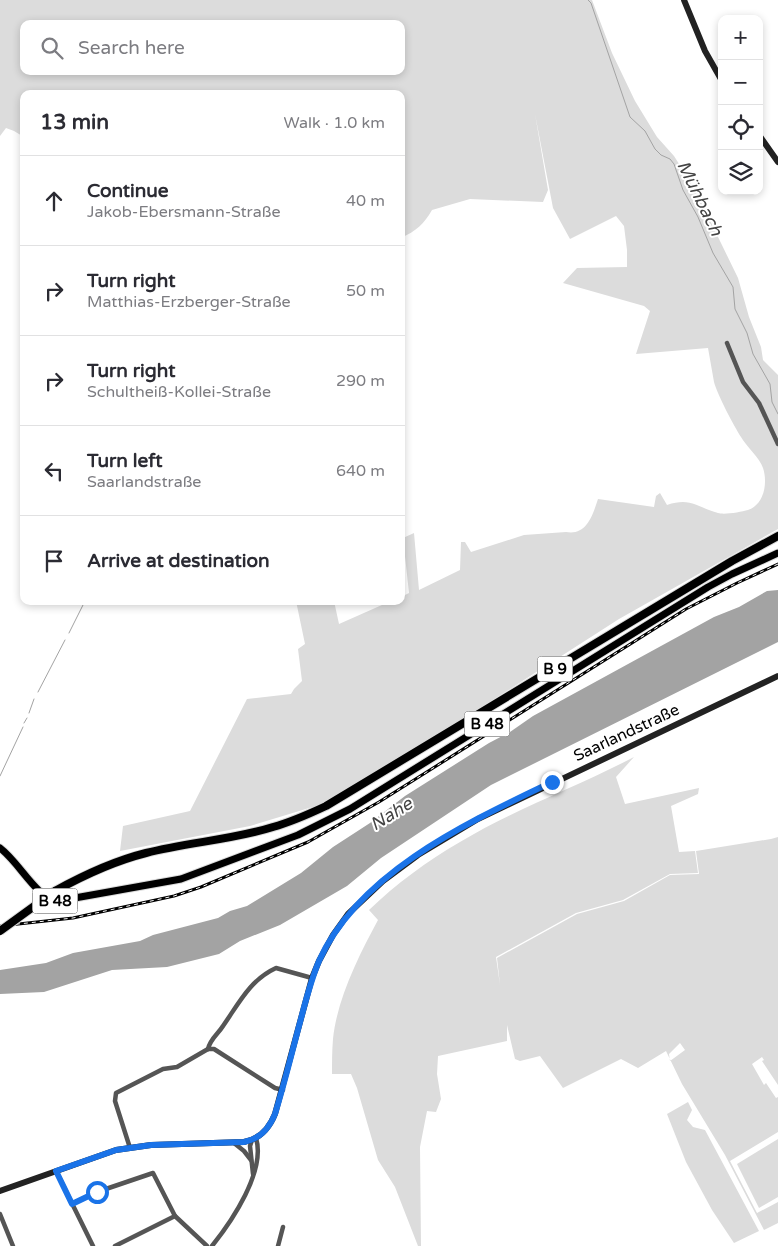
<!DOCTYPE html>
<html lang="en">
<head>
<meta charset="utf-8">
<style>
  body { margin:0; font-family:"Varela Round",sans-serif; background:#f7f7f7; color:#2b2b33 }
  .controls { position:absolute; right:15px; top:15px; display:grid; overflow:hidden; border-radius:10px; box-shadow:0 2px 8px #0003 }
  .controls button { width:45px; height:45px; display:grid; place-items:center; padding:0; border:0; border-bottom:1px solid #e1e1e2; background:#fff; color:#2b2b33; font:25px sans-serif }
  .stop { position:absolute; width:15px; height:15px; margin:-11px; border:4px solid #1a73e8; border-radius:50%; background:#fff }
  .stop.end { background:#1a73e8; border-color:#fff; box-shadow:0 1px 5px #0008 }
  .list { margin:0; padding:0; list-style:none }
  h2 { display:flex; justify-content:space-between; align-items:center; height:65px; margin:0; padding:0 20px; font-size:21px }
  h2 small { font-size:16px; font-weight:400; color:#7c7c81 }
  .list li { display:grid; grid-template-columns:32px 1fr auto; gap:15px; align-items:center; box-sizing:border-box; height:90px; padding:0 20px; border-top:1px solid #e1e1e2 }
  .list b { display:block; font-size:19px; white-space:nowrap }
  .list p { margin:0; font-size:16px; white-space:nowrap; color:#7c7c81 }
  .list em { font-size:16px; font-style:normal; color:#7c7c81 }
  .icon { flex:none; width:28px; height:28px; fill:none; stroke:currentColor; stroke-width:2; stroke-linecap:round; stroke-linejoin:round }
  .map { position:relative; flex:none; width:778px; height:1246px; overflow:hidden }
  .search { position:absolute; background:#fff; box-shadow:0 2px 8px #0003; left:20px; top:20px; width:385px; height:55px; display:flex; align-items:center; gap:12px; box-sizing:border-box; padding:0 18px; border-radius:10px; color:#7c7c81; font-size:19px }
  .panel { position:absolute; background:#fff; box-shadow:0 2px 8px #0003; left:20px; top:90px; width:385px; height:515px; border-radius:10px }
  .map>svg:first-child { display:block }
  .green { fill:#dcdcdc; fill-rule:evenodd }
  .water { fill:#a3a3a3 }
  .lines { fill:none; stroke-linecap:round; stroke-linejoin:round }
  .stream { stroke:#a3a3a3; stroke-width:1 }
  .primary-casing { stroke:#dbdbdb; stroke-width:9 }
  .trunk-casing { stroke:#dbdbdb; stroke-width:10 }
  .minor { stroke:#555; stroke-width:4.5 }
  .secondary { stroke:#222; stroke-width:6 }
  .primary { stroke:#000; stroke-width:7 }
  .trunk { stroke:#000; stroke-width:8 }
  .rail-casing { stroke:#000; stroke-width:3 }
  .rail { stroke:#fff; stroke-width:1; stroke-dasharray:4; stroke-linecap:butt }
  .trunk-bridge-casing { stroke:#dbdbdb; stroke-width:10; stroke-linecap:butt }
  .trunk-bridge { stroke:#000; stroke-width:8 }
  .route { stroke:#1a73e8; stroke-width:6 }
  .labels { text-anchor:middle; stroke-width:4; stroke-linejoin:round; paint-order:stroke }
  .shield { fill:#fff; stroke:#4c4c4c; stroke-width:1 }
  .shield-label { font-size:15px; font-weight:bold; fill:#000 }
  .street-label { font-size:16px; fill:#000; stroke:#fff }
  .water-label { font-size:18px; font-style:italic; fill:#444; stroke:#fff }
</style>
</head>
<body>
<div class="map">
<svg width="778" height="1246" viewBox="0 0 778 1246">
  <rect width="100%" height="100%" fill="#fff"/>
  <g class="green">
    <path d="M 0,0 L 592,0 L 612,53 L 635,101 L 657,137 L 674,156 L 688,178 L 701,202 L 738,278 L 749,317 L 761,347 L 763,360 L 778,375 L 778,529 L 619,619 L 460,721 L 319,805 L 250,826 L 120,851 L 123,826 L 190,811 L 247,699 L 291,694 L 294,689 L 302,681 L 298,649 L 305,644 L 296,601 L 334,601 L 339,624 L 391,601 L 401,601 L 401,597 L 409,593 L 403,538 L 414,533 L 419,590 L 460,570 L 461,542 L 465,542 L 471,552 L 524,535 L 566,532 C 587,536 593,514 598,499 L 654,507 L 656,496 L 660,493 L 667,505 C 691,497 696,507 718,513 C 724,515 741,512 748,510 C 764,505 768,483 763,468 C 760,458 746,446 741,437 C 734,426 717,394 714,382 C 712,371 710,359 708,348 L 636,354 L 650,311 L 644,306 L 563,283 L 577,268 L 627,267 L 627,250 L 624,226 L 616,216 L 570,239 L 553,208 L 535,114 L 548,190 L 543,202 L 470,199 L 432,210 C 424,224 416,231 401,238 L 401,94 L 24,94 L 24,137 L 14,131 L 6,128 L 0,136 ZM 24,24 L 401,24 L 401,71 L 24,71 Z"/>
    <path d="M 634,757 L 616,777 L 625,804 L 699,788 L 698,794 L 671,806 L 679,852 L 695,851 L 698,873 L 670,874 L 623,900 L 576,913 L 496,957 L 500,985 L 497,958 L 577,914 L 624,901 L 670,875 L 699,874 L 696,851 L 771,839 L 778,837 L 778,1085 L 762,1061 L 764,1060 L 762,1057 L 752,1064 L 764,1085 L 766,1083 L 776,1098 L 778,1097 L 778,1132 L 730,1161 L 757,1213 L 778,1202 L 778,1223 L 764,1230 L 725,1155 L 682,1084 L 666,1051 L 638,1068 L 621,1059 L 563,1088 L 540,1056 L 520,1061 L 515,1059 L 507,1025 L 507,1041 L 438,1056 L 437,1074 L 441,1099 L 436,1112 L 427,1111 L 420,1147 L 421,1246 L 418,1246 L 395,1187 L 378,1160 L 357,1088 L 351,1074 L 332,1074 C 332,1062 332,1051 333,1039 C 337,999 359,955 378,920 L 369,910 C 396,884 427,861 460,842 C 515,809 577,787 634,757 ZM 680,1043 L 685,1050 L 670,1061 L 669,1054 Z"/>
    <path d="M 688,1102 L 692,1110 L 687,1120 L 693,1127 L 705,1130 L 759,1231 L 734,1243 L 712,1210 L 686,1162 L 667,1114 Z"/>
    <path d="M 778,1139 L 778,1197 L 759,1208 L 737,1164 Z"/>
  </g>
  <path class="water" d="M 778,590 L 778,642 L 491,785 L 381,858 L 347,886 L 280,925 L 240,941 L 219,954 L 167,967 L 112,970 L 44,992 L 0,994 L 0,970 L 46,963 L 73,953 L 140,941 L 153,935 L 218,918 L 230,911 L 247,906 L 301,873 L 333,847 L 370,823 L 405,796 L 489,743 L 510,732 L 533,716 L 714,617 L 739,607 L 767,591 Z"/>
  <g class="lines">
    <g class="stream">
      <path d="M 588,0 L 591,3 L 630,117 L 645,131 L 655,149 L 661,155 L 670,159 L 674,164 L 683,190 L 698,217 L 713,253 L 733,287 L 735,309 L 747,333 L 753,354 L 770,384 L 772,402 L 778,414"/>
      <path d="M 69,633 L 85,601"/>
      <path d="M 38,692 L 65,640"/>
      <path d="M 29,713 L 34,699"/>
      <path d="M 24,723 L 27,718"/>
      <path d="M 0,776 L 23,727"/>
    </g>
    <defs>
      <path id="primary" d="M 0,848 C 20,863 36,898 58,901 L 181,879 L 298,835 L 350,809 L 708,587 L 732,574 L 778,553"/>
      <path id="trunk" d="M 55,891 C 84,875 114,861 146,853 C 188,842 232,840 273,827 C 291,822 309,814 326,806 L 732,561 L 778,536"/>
    </defs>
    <use href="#primary" class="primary-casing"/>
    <use href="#trunk" class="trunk-casing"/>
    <g class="minor">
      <path d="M 727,343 L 743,382 L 759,403 L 778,444"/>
      <path d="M 208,1049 C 210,1039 218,1034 223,1026 C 239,1003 250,980 276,968 L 312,978"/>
      <path d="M 208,1049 L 214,1049 L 275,1088 L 283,1090"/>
      <path d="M 252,1140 L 250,1146 L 253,1174"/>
      <path d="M 234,1143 L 244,1151 L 251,1160"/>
      <path d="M 130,1148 L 115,1101 L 116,1093 L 163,1069 L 177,1067 L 208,1049"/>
      <path d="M 56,1171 L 93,1246"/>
      <path d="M 72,1204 L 97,1192 L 153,1173 L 175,1216 L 207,1246"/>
      <path d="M 0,1214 L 13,1246"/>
      <path d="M 115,1246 L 175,1216"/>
      <path d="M 212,1246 C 232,1221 266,1171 256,1138"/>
      <path d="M 278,1246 L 283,1227"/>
    </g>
    <g class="secondary">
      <path d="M 684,0 L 705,51 L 722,81"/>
      <path d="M 759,135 L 778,162"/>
      <path d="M 0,1191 L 116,1150 L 151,1145 L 244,1142 C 260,1139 269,1129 275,1114 L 312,978 L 319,961 L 333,935 L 348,914 L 383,881 L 418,855 L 478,819 L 778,676"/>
    </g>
    <use href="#primary" class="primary"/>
    <use href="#trunk" class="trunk"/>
    <defs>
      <path id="rail" d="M 0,926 L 73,918 L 174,896 L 201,887 L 308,842 L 379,802 L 686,609 L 737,583 L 778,564"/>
    </defs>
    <use href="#rail" class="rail-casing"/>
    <use href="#rail" class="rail"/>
    <defs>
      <path id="trunk-bridge" d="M 0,931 L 55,891"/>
    </defs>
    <use href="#trunk-bridge" class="trunk-bridge-casing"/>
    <use href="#trunk-bridge" class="trunk-bridge"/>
  </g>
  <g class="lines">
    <path class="route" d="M 97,1192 L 72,1204 L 56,1171 L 116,1150 L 151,1145 L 244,1142 C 260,1139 269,1129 275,1114 C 284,1085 291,1056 299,1026 C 305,1004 310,982 319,961 C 359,872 469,822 552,782"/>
  </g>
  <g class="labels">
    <g class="shield">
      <rect x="537.5" y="656.5" width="35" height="25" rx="4"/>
      <rect x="464.5" y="711.5" width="45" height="25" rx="4"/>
      <rect x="32.5" y="888.5" width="45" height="25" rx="4"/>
    </g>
    <g class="shield-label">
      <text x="555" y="674">B 9</text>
      <text x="487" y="729">B 48</text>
      <text x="55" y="906">B 48</text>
    </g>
    <g class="street-label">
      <text transform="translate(626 732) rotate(-25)" y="6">Saarlandstraße</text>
    </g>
    <g class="water-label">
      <text transform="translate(700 198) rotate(64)" y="6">Mühbach</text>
      <text transform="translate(391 814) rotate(-32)" y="6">Nahe</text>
    </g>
  </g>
</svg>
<div class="controls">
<button>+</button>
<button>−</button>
<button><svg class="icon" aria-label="locate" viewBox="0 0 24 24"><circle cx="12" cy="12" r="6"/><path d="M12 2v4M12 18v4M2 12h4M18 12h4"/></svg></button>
<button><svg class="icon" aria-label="layers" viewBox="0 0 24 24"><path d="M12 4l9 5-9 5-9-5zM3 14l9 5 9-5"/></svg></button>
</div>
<div class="stop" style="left:97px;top:1192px"></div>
<div class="stop end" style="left:552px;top:782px"></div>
<div class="search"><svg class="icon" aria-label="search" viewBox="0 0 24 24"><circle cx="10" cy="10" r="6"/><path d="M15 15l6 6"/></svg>Search here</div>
<section class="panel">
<h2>13 min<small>Walk · 1.0 km</small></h2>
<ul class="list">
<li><svg class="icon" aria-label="ahead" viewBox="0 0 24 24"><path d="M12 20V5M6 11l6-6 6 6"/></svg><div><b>Continue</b><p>Jakob-Ebersmann-Straße</p></div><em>40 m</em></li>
<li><svg class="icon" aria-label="right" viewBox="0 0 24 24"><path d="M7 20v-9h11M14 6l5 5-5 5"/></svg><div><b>Turn right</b><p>Matthias-Erzberger-Straße</p></div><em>50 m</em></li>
<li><svg class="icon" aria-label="right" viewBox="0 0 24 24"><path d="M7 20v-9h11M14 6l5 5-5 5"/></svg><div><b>Turn right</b><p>Schultheiß-Kollei-Straße</p></div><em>290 m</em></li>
<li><svg class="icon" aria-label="left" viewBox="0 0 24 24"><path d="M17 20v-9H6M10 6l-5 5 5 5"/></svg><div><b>Turn left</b><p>Saarlandstraße</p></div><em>640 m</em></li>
<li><svg class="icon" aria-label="arrive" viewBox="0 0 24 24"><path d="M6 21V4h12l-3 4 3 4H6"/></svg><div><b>Arrive at destination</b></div></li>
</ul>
</section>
</div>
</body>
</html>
